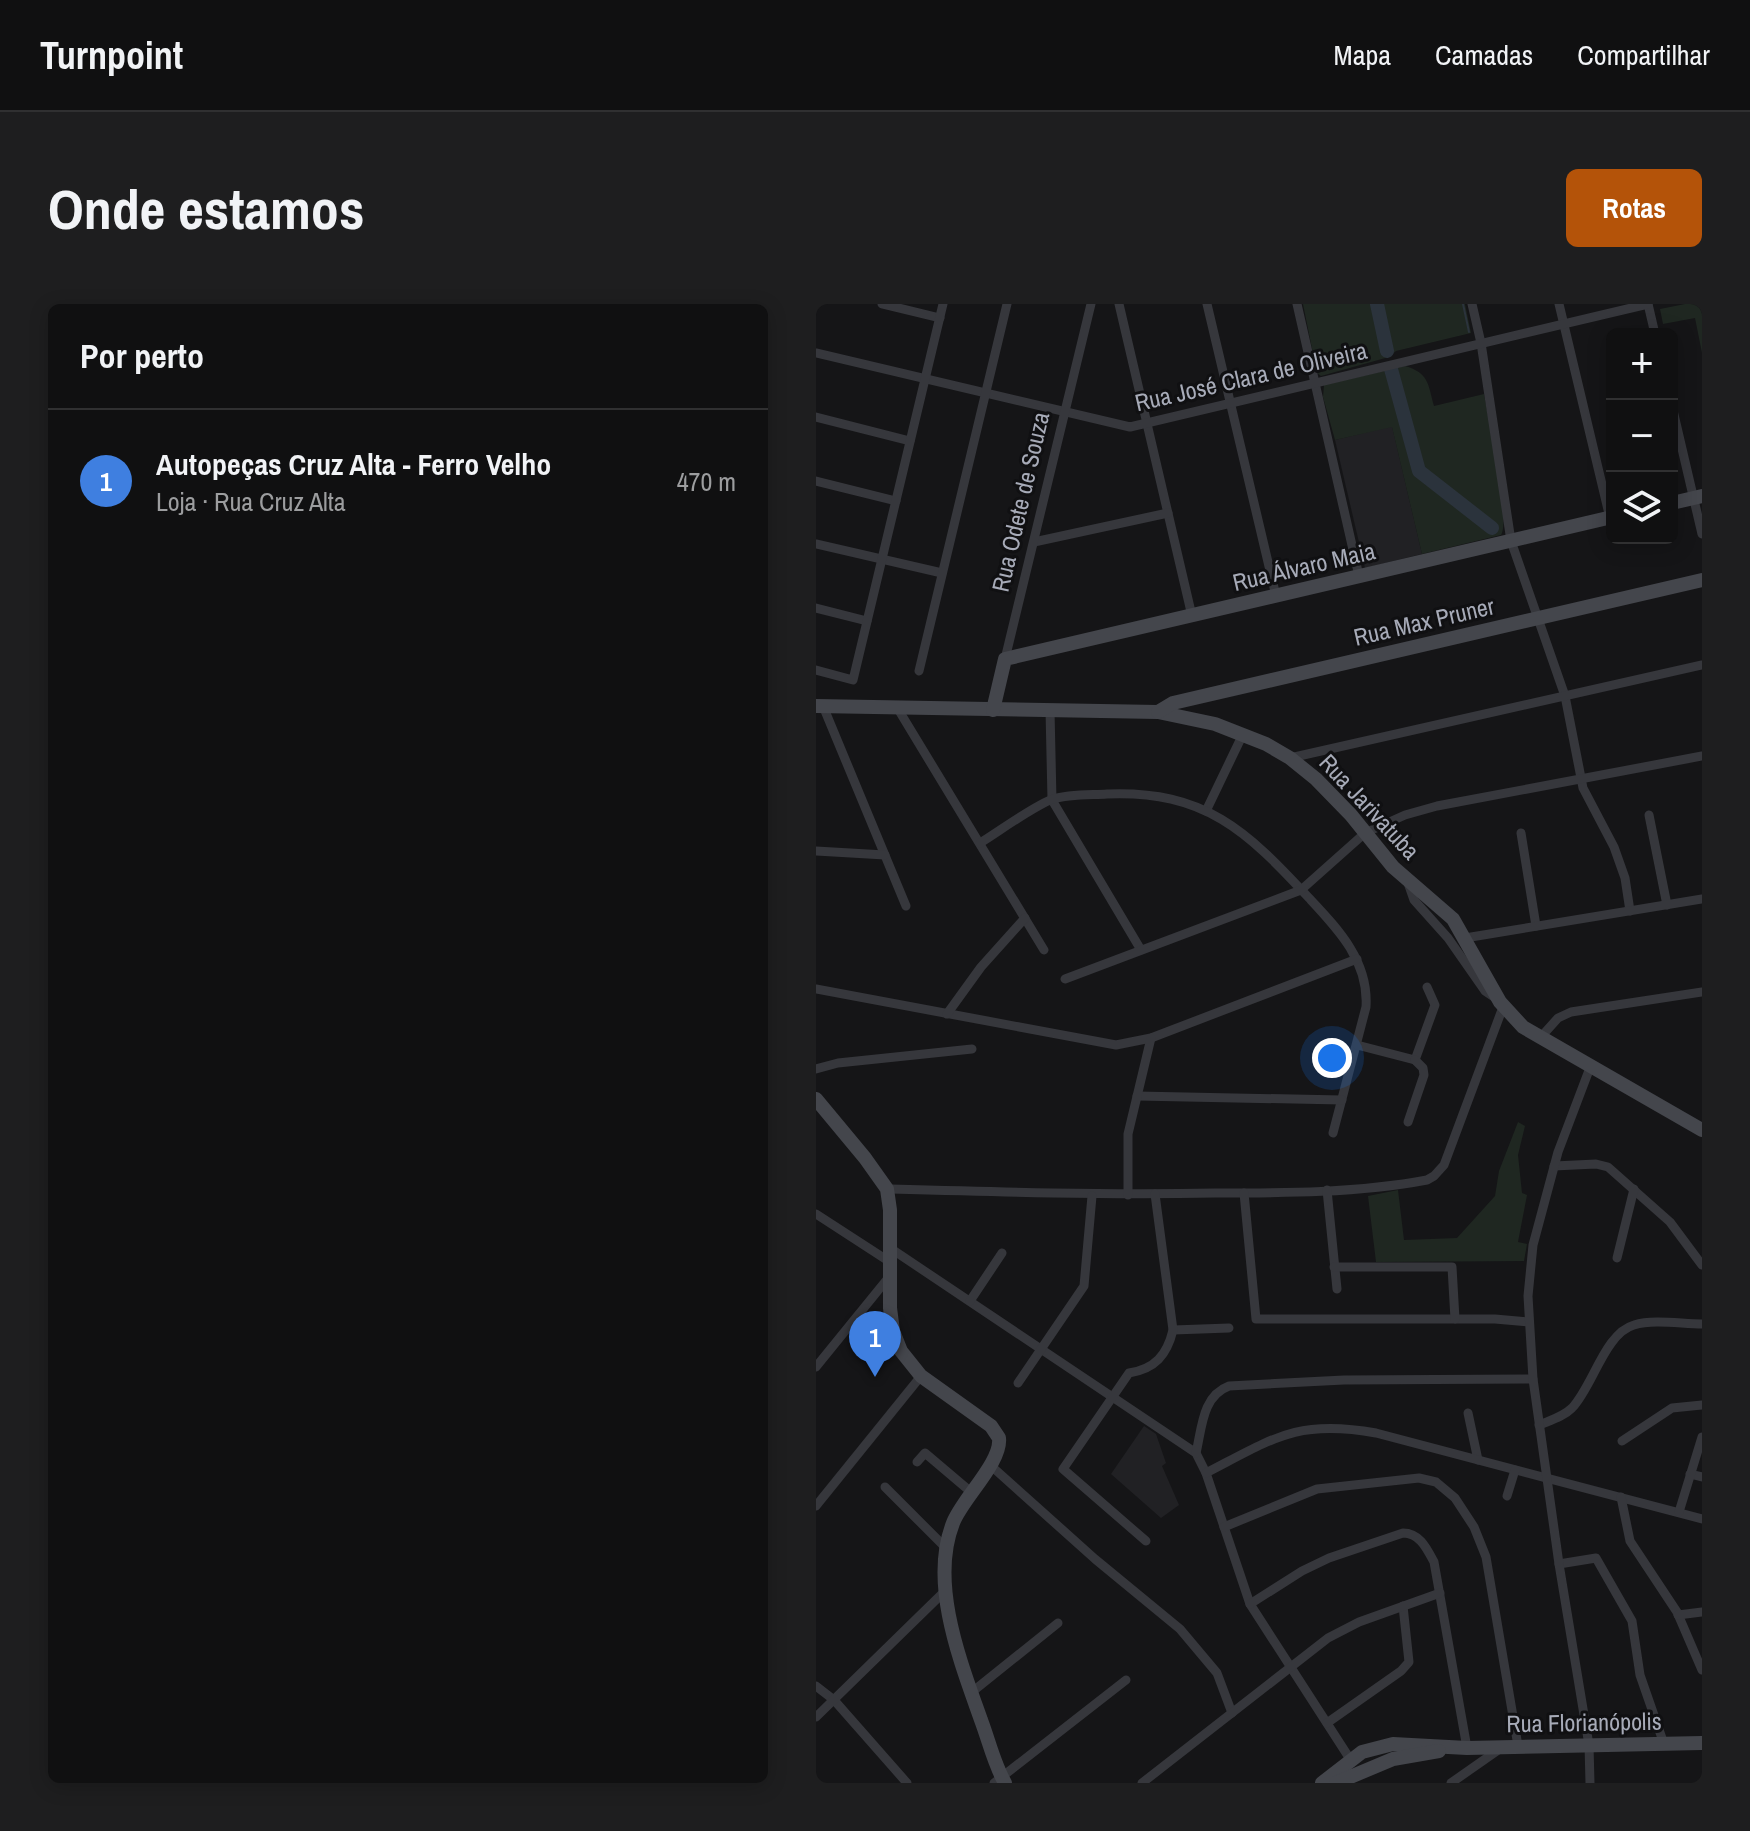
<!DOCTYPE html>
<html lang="pt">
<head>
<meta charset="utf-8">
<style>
  body { margin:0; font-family:"Archivo Narrow",sans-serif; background:#1e1e1f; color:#f1f3f6 }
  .controls { position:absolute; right:24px; top:24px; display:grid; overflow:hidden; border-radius:12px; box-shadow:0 4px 20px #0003 }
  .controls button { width:72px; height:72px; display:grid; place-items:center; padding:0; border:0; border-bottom:2px solid #303031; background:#101011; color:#f1f3f6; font:40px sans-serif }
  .you { position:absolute; left:516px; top:754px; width:28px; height:28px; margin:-20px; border:6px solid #fff; border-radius:50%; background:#1a73e8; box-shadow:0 0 0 12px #1a73e833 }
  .badge { display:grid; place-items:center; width:52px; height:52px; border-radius:50%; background:#b45309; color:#fff; font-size:26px; font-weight:700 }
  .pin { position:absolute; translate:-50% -66px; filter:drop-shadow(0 2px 4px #0008) }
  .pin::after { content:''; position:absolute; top:42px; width:28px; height:24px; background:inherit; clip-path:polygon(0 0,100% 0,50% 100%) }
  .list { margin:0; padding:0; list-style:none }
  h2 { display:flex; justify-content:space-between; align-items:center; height:104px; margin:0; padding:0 32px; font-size:34px }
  h2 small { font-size:26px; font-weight:400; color:#9c9d9f }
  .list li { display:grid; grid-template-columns:52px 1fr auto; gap:24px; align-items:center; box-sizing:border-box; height:144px; padding:0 32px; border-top:2px solid #303031 }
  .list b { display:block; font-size:30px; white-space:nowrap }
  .list p { margin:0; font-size:26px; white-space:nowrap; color:#9c9d9f }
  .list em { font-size:26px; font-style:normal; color:#9c9d9f }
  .icon { flex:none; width:44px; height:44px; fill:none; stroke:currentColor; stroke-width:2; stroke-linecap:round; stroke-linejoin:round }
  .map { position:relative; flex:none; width:886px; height:1479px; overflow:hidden; border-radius:12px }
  header { display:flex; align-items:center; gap:48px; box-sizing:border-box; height:112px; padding:0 40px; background:#101011; border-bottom:2px solid #303031 }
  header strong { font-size:38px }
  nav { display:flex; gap:44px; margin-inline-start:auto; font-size:28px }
  .intro { display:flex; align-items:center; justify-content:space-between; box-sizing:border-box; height:192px; padding:0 48px }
  h1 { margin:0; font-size:56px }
  .button { padding:20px 36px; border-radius:12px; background:#b45309; color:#fff; font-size:28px; font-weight:700 }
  main { display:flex; gap:48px; padding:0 48px }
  aside { flex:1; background:#101011; border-radius:12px; box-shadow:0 4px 20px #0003 }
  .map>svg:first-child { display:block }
  .built { fill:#212124 }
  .green { fill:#1f2721 }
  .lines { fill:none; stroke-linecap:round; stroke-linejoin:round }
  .stream { stroke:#2b333c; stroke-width:2 }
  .river { stroke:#2b333c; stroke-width:14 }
  .street { stroke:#36373c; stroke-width:9 }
  .secondary { stroke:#44464c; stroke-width:14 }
  .labels { text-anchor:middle; stroke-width:6; stroke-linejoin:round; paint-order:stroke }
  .street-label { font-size:24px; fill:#a7abb8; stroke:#101012 }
</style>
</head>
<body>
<header>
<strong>Turnpoint</strong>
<nav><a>Mapa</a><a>Camadas</a><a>Compartilhar</a></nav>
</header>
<div class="intro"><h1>Onde estamos</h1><a class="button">Rotas</a></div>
<main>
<aside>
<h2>Por perto<small></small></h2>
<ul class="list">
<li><span class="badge" style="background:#3f7fe0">1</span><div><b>Autopeças Cruz Alta - Ferro Velho</b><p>Loja · Rua Cruz Alta</p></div><em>470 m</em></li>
</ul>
</aside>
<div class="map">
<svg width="886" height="1479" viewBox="0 0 886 1479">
  <rect width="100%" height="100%" fill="#151517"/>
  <g class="built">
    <path d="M 576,122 L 606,250 L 549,264 L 519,136 Z"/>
    <path d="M 328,1122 L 340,1130 L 350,1159 L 346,1162 L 363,1201 L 345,1214 L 295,1170 Z"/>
  </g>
  <g class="green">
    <path d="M 487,0 L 649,0 L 655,29 L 580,47 L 573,53 L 505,72 L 501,69 Z"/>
    <path d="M 869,0 L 886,0 L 886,49 L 879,14 L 847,20 L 844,5 Z"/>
    <path d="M 589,62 C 613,69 612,80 618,102 L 668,90 C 672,114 695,216 685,231 L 606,250 L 576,123 L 519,136 L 507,93 L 508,81 Z"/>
    <path d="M 702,818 L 709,822 L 702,851 L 706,889 L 711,891 L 702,938 L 711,940 L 708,957 L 560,958 L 552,892 L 582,886 L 588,936 L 641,934 L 679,892 L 683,867 Z"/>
  </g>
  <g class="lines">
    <path class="stream" d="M 647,0 L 653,28"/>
    <g class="river">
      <path d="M 561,0 L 571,47"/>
      <path d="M 575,65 L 603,167 L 676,224"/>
    </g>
    <g class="street">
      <path d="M 66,0 L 124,14"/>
      <path d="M 303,0 L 376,312"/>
      <path d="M 391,0 L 460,292"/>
      <path d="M 481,0 L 543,272"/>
      <path d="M 656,0 L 665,39 L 695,237 L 749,392 L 767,484 L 798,543 L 809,574 L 814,607"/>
      <path d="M 743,0 L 794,214"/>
      <path d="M 832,0 L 839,30"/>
      <path d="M 0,49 L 314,123 L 832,0"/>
      <path d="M 856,102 L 886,230"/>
      <path d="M 0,113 L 94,137"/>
      <path d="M 0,177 L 80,197"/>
      <path d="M 218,238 L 352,209"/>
      <path d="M 0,240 L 126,269"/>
      <path d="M 0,304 L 51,317"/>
      <path d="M 189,355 L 275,0"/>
      <path d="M 0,366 L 37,376 L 127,0"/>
      <path d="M 103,367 L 191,0"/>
      <path d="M 7,402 L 90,602"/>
      <path d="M 82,405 L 228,646"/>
      <path d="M 234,406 L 236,496 L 325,646"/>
      <path d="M 474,454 L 886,361"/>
      <path d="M 390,507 L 427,430"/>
      <path d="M 833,511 L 851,601"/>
      <path d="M 705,529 L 720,622"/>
      <path d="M 164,539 C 182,528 219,501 237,495 C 253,490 274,491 291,490 C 389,486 431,527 493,594 C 522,625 553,657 550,703 L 517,829"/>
      <path d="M 0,547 L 69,551"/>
      <path d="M 591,576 L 598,596 L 632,634 L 669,687 L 678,693"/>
      <path d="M 649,634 L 886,595"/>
      <path d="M 249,675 L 485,586 L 549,529 L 589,511 L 621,502 L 886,452"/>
      <path d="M 0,685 L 300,741 L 335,734 L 541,655"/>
      <path d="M 131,710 L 165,663 L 209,614"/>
      <path d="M 724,734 L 742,714 L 755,708 L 886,688"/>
      <path d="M 541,741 L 599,756"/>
      <path d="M 599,756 L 619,701 L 611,683"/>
      <path d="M 0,765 L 22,759 L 156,745"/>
      <path d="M 321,792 L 526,796"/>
      <path d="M 592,818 L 608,771 L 607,764 L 599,756"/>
      <path d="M 738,862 L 780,860 L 792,863 L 854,918 L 886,961"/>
      <path d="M 71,885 C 181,888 289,891 399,889 C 469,889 542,889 611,876 L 618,872 L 628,861 L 687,703"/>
      <path d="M 511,886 L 521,985"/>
      <path d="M 428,889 L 440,1015 L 679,1015 L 713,1018"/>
      <path d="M 312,891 L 312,830 L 335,734"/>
      <path d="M 0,910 L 74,958"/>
      <path d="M 74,944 L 380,1149 L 390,1169 L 434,1300 L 534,1455"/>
      <path d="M 801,954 L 818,885"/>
      <path d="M 518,963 L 636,963 L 639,1015"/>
      <path d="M 154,997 L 186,949"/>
      <path d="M 357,1026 L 413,1024"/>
      <path d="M 0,1063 L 73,973"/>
      <path d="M 202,1079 L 268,982 L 276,892"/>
      <path d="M 652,1109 L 662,1156"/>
      <path d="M 723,1121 C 735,1116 747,1113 756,1104 C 777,1082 789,1029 818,1021 C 838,1015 865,1020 886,1020"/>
      <path d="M 806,1137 L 856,1104 L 886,1101"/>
      <path d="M 380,1149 C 386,1124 386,1092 413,1082 L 528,1076 L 717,1075"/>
      <path d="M 101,1158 L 109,1149 L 155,1188"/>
      <path d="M 173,1160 L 279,1255 L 364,1325 L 401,1369 L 416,1409"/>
      <path d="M 390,1169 C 458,1134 481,1115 560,1129 L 886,1215"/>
      <path d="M 874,1170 L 886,1173"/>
      <path d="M 69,1183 L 132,1246"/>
      <path d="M 691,1192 L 699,1166"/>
      <path d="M 805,1193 L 814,1237 L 861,1308 L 886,1366"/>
      <path d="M 0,1202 L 105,1072"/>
      <path d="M 863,1208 L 886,1133"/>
      <path d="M 408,1223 L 501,1185 L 603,1174 L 620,1178 L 639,1194 L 658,1223 L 670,1253 L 702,1442"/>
      <path d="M 330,1237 L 247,1165 L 313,1069 C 339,1065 351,1051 357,1026 L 339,890"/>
      <path d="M 743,1260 L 780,1254 L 816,1317 L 824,1371 L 848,1440"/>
      <path d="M 434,1300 L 486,1267 L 513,1254 L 587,1229 C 604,1229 611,1245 618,1258 L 651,1444"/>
      <path d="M 862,1311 L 886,1308"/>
      <path d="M 0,1382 L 18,1396 L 91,1479"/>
      <path d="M 156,1388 L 242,1319"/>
      <path d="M 0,1413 L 130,1286"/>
      <path d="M 511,1419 L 585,1367 L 593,1358 L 587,1302"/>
      <path d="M 178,1479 L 310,1376"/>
      <path d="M 326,1479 L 512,1334 L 543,1318 L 624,1289"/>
      <path d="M 635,1479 L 685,1444"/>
      <path d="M 774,1479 L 773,1441 L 743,1260 L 717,1075 L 712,992 L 717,941 L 742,848 L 775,761"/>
    </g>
    <g class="secondary">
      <path d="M 856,199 L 886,192"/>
      <path d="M 0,402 L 342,408 L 399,420 L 450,440 L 474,454 L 500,475 L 535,511 L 577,563 L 637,615 L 684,698 L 707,723 L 886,826"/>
      <path d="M 177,406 L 189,355 L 796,213"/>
      <path d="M 342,408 L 357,399 L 886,276"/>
      <path d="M 0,795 L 49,854 L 71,885 L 74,906 L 74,1004 L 77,1027 L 85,1047 L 105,1072 L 175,1122 L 183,1134 C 186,1158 146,1195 137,1219 C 113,1280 145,1359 165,1416 C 173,1437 178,1460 189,1479"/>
      <path d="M 506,1479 L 546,1448 L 577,1440 L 651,1444 L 886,1439"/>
      <path d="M 520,1479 L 577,1455 L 623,1447"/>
    </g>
  </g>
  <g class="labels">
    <g class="street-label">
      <text transform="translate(435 73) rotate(-13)" y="8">Rua José Clara de Oliveira</text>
      <text transform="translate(205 198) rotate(-77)" y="8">Rua Odete de Souza</text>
      <text transform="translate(488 263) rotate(-13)" y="8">Rua Álvaro Maia</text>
      <text transform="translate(608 318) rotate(-13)" y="8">Rua Max Pruner</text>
      <text transform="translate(553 503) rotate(47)" y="8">Rua Jarivatuba</text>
      <text transform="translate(768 1419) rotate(-1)" y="8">Rua Florianópolis</text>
    </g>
  </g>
</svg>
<div class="controls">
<button>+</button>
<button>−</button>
<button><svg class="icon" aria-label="layers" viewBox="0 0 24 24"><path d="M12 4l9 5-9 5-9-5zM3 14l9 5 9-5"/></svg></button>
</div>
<div class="you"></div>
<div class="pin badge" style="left:59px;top:1073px;background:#3f7fe0">1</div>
</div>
</main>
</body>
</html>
